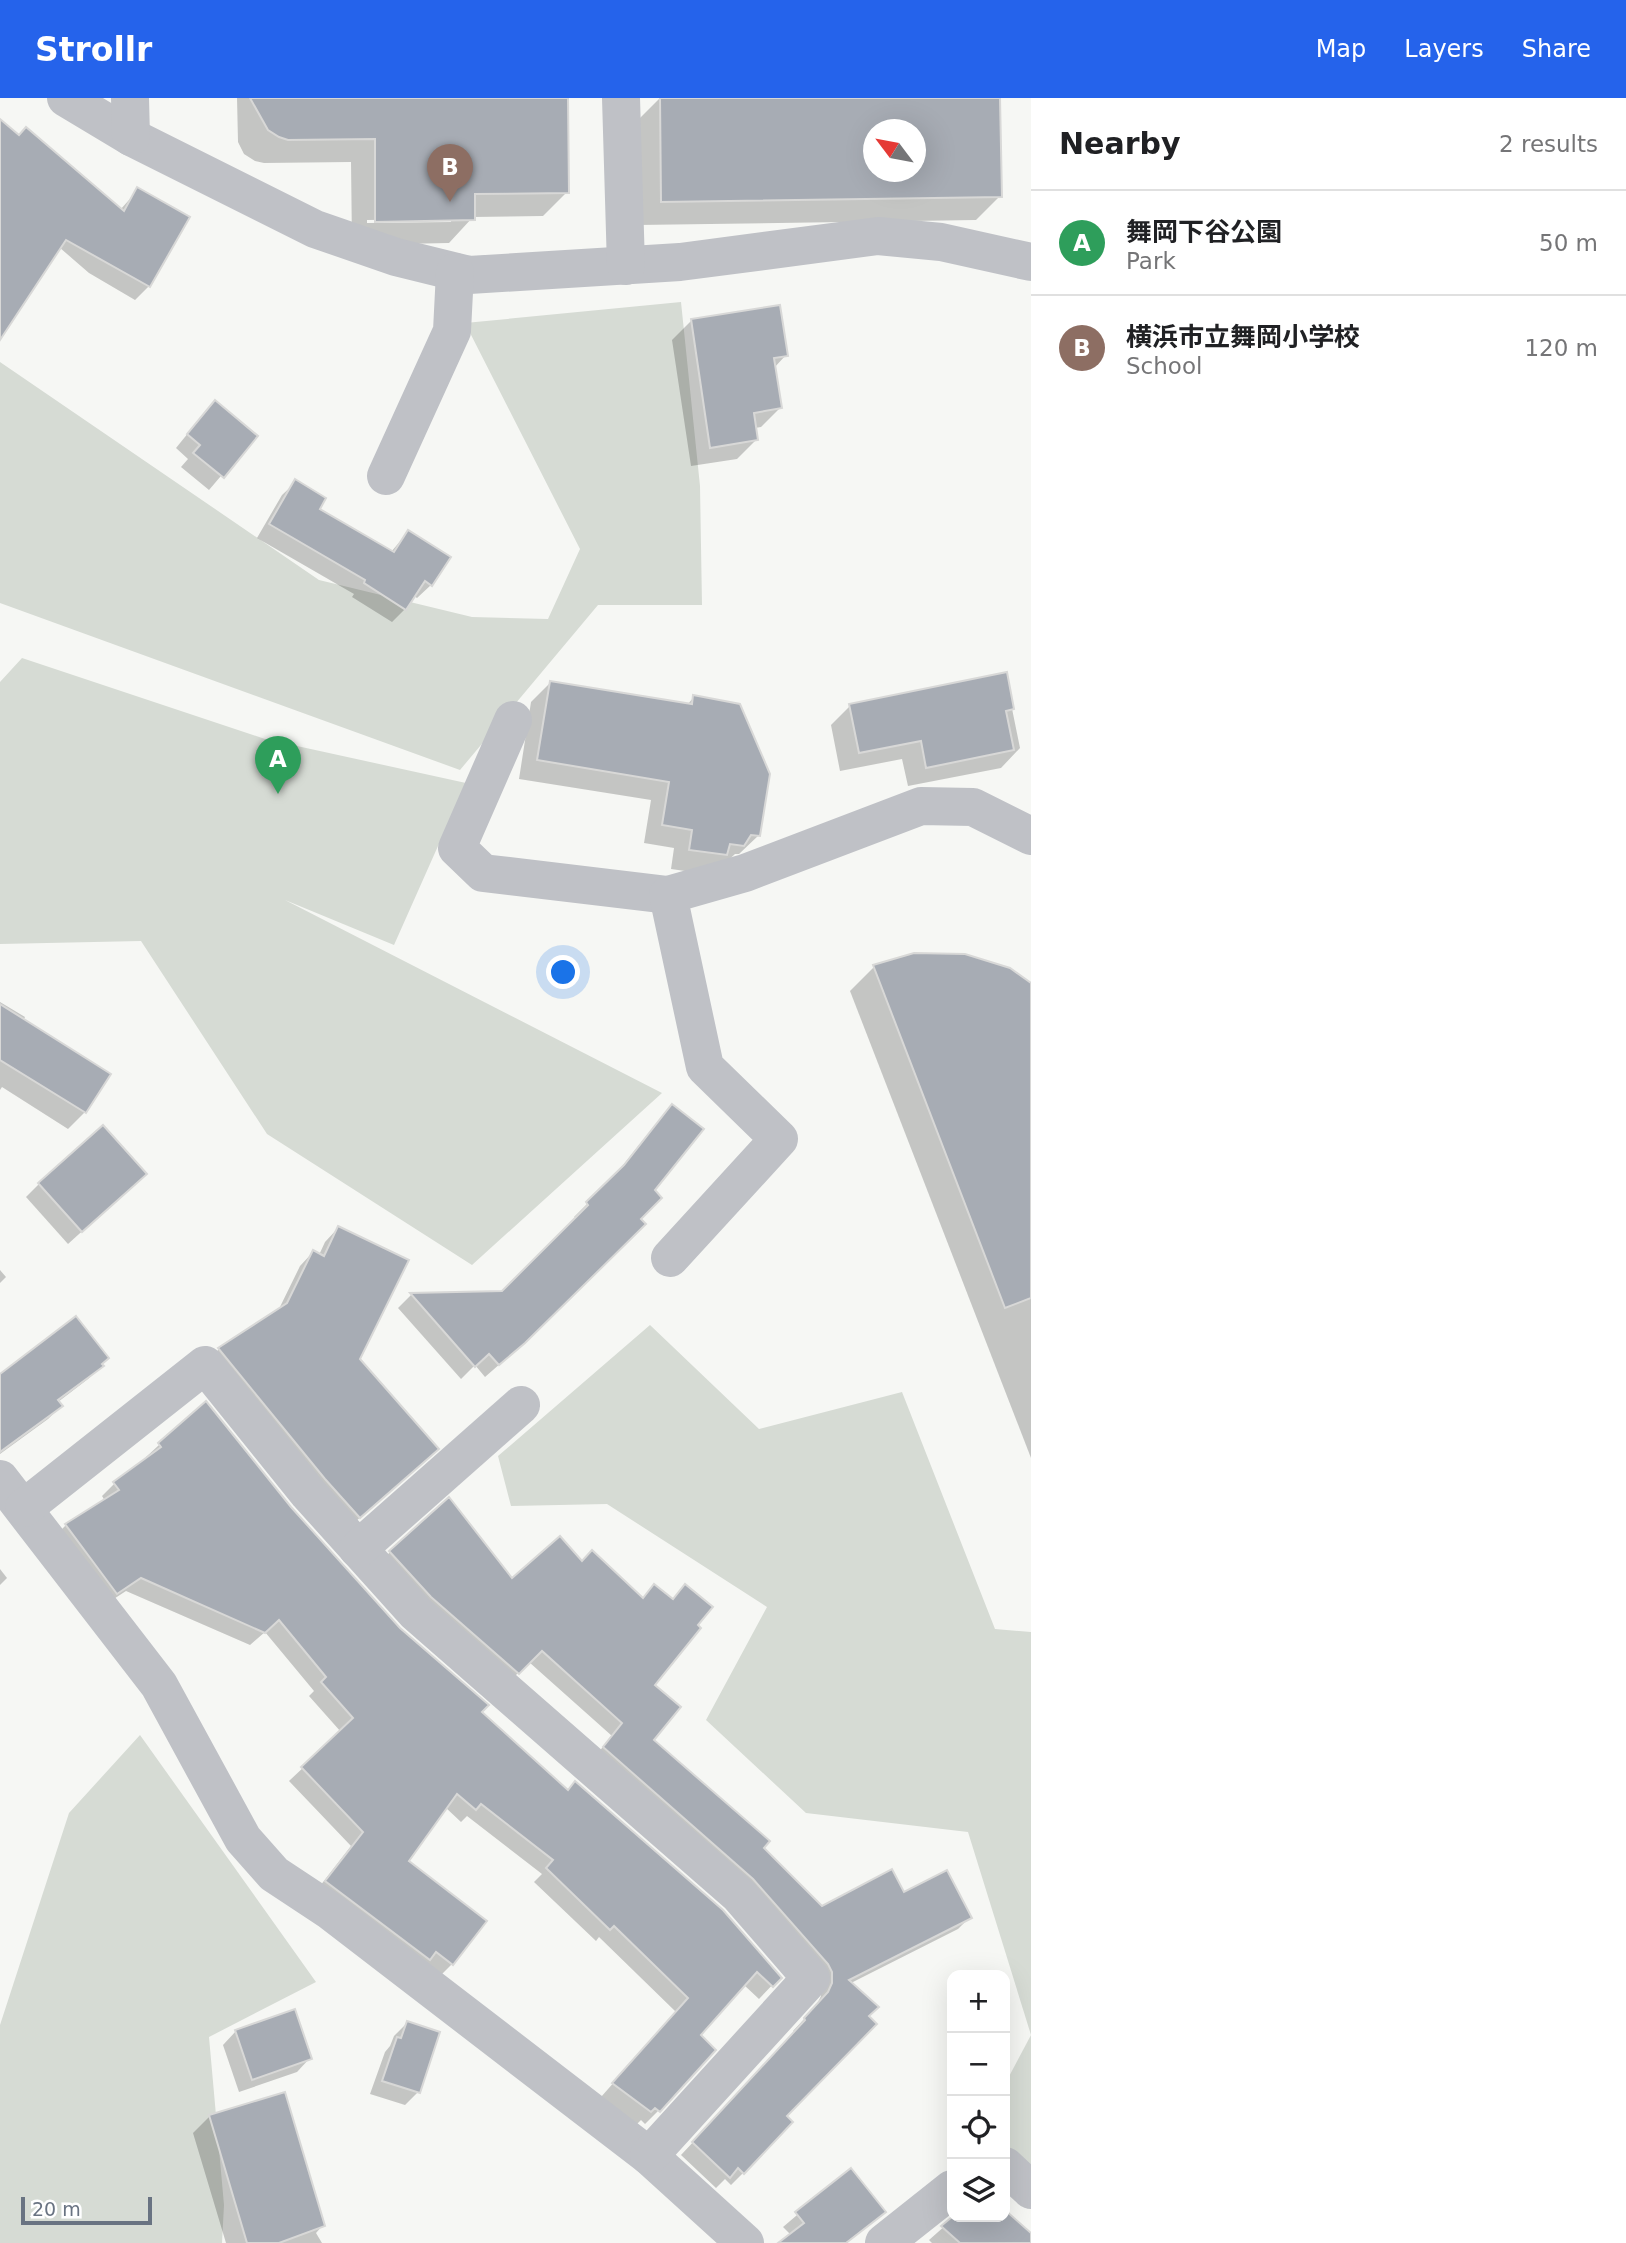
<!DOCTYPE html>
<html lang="en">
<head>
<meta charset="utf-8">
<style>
  body { margin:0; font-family:"DejaVu Sans","Noto Sans JP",sans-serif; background:#f2f2f2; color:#202124 }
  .controls { position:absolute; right:21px; bottom:21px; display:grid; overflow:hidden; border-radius:14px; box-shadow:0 7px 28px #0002 }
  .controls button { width:63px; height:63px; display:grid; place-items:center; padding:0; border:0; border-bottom:2px solid #e0e0e0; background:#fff; color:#202124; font:35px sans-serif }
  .compass { position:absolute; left:863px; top:21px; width:63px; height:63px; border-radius:50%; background:#fff; box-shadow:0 7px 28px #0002; rotate:302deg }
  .scale { position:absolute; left:21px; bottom:18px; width:131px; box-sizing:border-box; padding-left:7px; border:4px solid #697382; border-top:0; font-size:19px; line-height:24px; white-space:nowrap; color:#697382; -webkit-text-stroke:5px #fff; paint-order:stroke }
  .you { position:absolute; left:564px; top:875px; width:24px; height:24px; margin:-18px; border:5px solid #fff; border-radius:50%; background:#1a73e8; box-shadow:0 0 0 10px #1a73e833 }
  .badge { display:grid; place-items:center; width:46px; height:46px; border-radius:50%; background:#2563eb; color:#fff; font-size:23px; font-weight:700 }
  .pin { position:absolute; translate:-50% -58px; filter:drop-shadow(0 2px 4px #0008) }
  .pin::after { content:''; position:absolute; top:37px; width:24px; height:21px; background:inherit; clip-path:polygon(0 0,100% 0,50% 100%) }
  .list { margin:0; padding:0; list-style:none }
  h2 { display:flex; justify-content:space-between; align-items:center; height:91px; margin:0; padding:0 28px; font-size:30px }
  h2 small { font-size:23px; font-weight:400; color:#757577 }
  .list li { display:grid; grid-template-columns:46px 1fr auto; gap:21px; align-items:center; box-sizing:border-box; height:105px; padding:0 28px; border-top:2px solid #e0e0e0 }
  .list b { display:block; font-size:26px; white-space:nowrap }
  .list p { margin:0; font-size:23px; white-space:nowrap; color:#757577 }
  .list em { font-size:23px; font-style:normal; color:#757577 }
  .icon { flex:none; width:38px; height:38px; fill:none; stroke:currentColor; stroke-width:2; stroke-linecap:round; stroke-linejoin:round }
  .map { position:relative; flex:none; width:1031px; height:2145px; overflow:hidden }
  header { display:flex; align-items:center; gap:42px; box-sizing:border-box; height:98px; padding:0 35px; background:#2563eb; color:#fff }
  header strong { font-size:33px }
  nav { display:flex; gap:38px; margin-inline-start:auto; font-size:24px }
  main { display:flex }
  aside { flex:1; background:#fff }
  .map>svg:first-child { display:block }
  .green { fill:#d6dbd4 }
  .shadow { fill:#0003; fill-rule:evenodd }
  .building { fill:#a7acb4; stroke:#d8d8d7; stroke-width:2; fill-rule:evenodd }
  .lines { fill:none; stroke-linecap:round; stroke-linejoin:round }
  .street { stroke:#bfc1c6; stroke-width:38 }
</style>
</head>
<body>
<header>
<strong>Strollr</strong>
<nav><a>Map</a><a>Layers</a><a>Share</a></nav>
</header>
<main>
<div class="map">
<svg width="1031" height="2145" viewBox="0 0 1031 2145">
  <rect width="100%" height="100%" fill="#f6f7f4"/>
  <g class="green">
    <path d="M 681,204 L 700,388 L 702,507 L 598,507 L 460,672 L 0,505 L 0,264 L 319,482 L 472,519 L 548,521 L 580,451 L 465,225 Z"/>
    <path d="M 22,560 L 265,641 L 466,685 L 394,847 L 285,802 L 662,995 L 472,1167 L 267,1036 L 141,843 L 0,846 L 0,584 Z"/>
    <path d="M 650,1227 L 759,1331 L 902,1294 L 995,1531 L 1031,1534 L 1031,1937 L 968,1734 L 806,1715 L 706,1622 L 767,1509 L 607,1406 L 511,1408 L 498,1358 Z"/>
    <path d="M 140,1637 L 316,1884 L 209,1939 L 224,2107 L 222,2145 L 0,2145 L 0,1927 L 69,1715 Z"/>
    <path d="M 1031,1937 L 1031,2097 L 1005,2058 L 1005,1986 Z"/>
  </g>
  <g class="shadow">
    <path d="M 237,0 L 566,0 L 567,94 L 543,118 L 473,119 L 449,145 L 352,147 L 351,64 L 264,65 L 255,63 L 244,56 L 238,44 ZM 451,121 L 451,124 L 367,125 L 367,122 Z"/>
    <path d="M 660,0 L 998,0 L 1000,98 L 976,122 L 638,127 L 637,23 ZM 874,32 L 916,32 L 916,74 L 874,74 Z"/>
    <path d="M 0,24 L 120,112 L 138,92 L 187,120 L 149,188 L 135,202 L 89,175 L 0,98 Z"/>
    <path d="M 691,223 L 786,257 L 774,270 L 780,310 L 761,329 L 755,330 L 756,342 L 737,361 L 691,368 L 672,242 Z"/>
    <path d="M 202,318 L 255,338 L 209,392 L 181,369 L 188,361 L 176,350 Z"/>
    <path d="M 296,384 L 317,411 L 391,454 L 408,434 L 431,487 L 417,500 L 414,498 L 405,511 L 392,524 L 352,499 L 354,496 L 257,440 L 282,397 Z"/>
    <path d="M 1005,576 L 1020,650 L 1001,670 L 908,688 L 902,661 L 840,673 L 831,627 L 850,608 Z"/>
    <path d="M 551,584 L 687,607 L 694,599 L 759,737 L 739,756 L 735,756 L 723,767 L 706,776 L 671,771 L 674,750 L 644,745 L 651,702 L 519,681 L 531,604 Z"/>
    <path d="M 874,869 L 1031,887 L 1031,1360 L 850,893 Z"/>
    <path d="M 0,904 L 25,919 L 23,923 L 108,976 L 85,1014 L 68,1031 L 2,989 L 0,992 Z"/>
    <path d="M 672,1009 L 509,1258 L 485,1279 L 475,1267 L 461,1281 L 398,1210 L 411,1197 L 503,1195 L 577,1121 L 574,1119 L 612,1081 L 659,1022 Z"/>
    <path d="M 39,1086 L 131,1089 L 68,1146 L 26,1099 Z"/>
    <path d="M 338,1130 L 357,1262 L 423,1364 L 346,1432 L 206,1264 L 219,1251 L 278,1213 L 300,1168 L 313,1154 L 319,1157 L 325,1144 Z"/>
    <path d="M 0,1172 L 6,1179 L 0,1185 Z"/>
    <path d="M 102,1268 L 88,1281 L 58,1304 L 61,1308 L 48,1321 L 0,1356 L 0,1278 Z"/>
    <path d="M 159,1347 L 290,1410 L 399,1531 L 479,1614 L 779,1880 L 759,1901 L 744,1887 L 698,1937 L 658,2013 L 645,2026 L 641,2022 L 637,2026 L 601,1999 L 676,1914 L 599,1839 L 596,1843 L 534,1784 L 542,1776 L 467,1718 L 461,1724 L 445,1709 L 406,1764 L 452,1866 L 439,1879 L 313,1797 L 351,1748 L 289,1683 L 341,1634 L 309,1598 L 314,1593 L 265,1534 L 250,1547 L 126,1493 L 103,1508 L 53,1440 L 66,1427 L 105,1403 L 102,1398 L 115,1385 L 148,1361 L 146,1359 Z"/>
    <path d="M 390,1454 L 512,1483 L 581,1465 L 642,1501 L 654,1489 L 671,1503 L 685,1488 L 652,1587 L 652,1642 L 822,1810 L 903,1796 L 970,1819 L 958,1831 L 851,1885 L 784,2018 L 743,2075 L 731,2087 L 725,2081 L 716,2090 L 681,2057 L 795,1935 L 793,1933 L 816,1908 L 821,1898 L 821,1887 L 592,1662 L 612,1638 L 529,1564 L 506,1587 L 379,1466 Z"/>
    <path d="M 0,1471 L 7,1480 L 0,1487 Z"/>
    <path d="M 407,1925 L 418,1994 L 405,2007 L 370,1996 L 385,1954 L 390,1948 L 394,1938 Z"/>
    <path d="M 236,1933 L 310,1960 L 297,1974 L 239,1994 L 223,1947 Z"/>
    <path d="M 210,2018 L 323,2127 L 316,2135 L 322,2145 L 226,2145 L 193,2035 Z"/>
    <path d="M 850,2072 L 883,2113 L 847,2145 L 782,2145 L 791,2137 L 783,2129 Z"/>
    <path d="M 1005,2114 L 1027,2134 L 1017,2145 L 932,2145 L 929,2142 L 955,2119 L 1005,2119 Z"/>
  </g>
  <g class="building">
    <path d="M 250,0 L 568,0 L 569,95 L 475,96 L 475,122 L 375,124 L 375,41 L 288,42 L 279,39 L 268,32 Z"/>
    <path d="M 660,0 L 1000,0 L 1002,99 L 661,104 ZM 873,32 L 915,32 L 915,74 L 873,74 Z"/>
    <path d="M 0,21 L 19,37 L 26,29 L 124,113 L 137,89 L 190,119 L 150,189 L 66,142 L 0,242 Z"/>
    <path d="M 780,207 L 788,258 L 774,260 L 782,310 L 754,315 L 758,342 L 710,350 L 691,221 Z"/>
    <path d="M 215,302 L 258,338 L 224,380 L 193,355 L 200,347 L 187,336 Z"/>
    <path d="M 295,381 L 326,400 L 320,411 L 394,454 L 408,432 L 451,459 L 432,488 L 425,483 L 406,512 L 364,485 L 365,482 L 269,426 Z"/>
    <path d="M 1007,574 L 1014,611 L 1006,613 L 1014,652 L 926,670 L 921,643 L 859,655 L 849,606 Z"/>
    <path d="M 550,583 L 692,606 L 693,597 L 740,606 L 770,676 L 760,738 L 751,737 L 744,748 L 730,746 L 727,757 L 689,752 L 692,732 L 662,727 L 669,684 L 537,662 Z"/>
    <path d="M 914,855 L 965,856 L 1010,870 L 1031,885 L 1031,1200 L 1005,1210 L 873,867 Z"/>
    <path d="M 0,906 L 111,976 L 86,1015 L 0,962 Z"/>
    <path d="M 672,1006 L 704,1031 L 655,1092 L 662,1100 L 641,1121 L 646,1126 L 525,1245 L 499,1267 L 489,1256 L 475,1269 L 410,1195 L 502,1193 L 588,1107 L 586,1104 L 624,1067 Z"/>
    <path d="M 103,1027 L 147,1076 L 82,1134 L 38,1085 Z"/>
    <path d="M 338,1128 L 409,1162 L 360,1261 L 439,1351 L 360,1420 L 325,1381 L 218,1250 L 287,1205 L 313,1152 L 324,1158 Z"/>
    <path d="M 76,1218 L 109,1260 L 102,1266 L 104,1268 L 58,1302 L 63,1308 L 0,1354 L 0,1276 Z"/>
    <path d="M 206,1303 L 291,1409 L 400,1530 L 489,1607 L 482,1614 L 568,1692 L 575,1683 L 723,1812 L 782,1880 L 773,1889 L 757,1874 L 701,1937 L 716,1952 L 660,2014 L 655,2010 L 651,2014 L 612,1985 L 688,1900 L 614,1828 L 610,1832 L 546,1770 L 553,1762 L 481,1706 L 476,1712 L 457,1696 L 409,1763 L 487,1823 L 453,1867 L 436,1854 L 430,1862 L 325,1783 L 363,1734 L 301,1669 L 353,1620 L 321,1584 L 326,1579 L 279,1522 L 265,1535 L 141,1480 L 117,1496 L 65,1426 L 119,1392 L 113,1384 L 161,1349 L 158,1345 Z"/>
    <path d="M 449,1399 L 512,1480 L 560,1438 L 582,1463 L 592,1452 L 643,1500 L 654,1486 L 673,1501 L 685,1486 L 713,1509 L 698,1527 L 701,1530 L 655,1587 L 681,1609 L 654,1642 L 770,1743 L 764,1750 L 822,1808 L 892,1771 L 904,1794 L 947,1772 L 972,1820 L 849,1882 L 879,1909 L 869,1918 L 877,1926 L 787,2018 L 793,2024 L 744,2076 L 738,2070 L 730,2080 L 692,2044 L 805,1922 L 804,1920 L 828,1894 L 832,1885 L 832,1874 L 828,1866 L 753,1781 L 603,1649 L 622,1625 L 542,1553 L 519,1576 L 431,1499 L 389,1453 Z"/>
    <path d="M 295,1911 L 312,1961 L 252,1982 L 235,1932 Z"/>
    <path d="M 407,1923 L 440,1934 L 420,1995 L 382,1983 L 397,1939 L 401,1940 Z"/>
    <path d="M 285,1994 L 325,2128 L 279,2145 L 247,2145 L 209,2017 Z"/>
    <path d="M 851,2070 L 886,2114 L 846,2145 L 778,2145 L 804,2125 L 795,2114 Z"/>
    <path d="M 1005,2112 L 1031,2135 L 1031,2145 L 960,2145 L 941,2128 L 952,2119 L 1005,2119 Z"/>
  </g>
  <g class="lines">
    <g class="street">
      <path d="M 66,0 L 131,39 L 315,131 L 396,159 L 469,177 L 680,164 L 878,138 L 941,144 L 1031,164"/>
      <path d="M 130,0 L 131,39"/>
      <path d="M 621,0 L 626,168"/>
      <path d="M 386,378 L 452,233 L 455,174"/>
      <path d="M 513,622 L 457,750 L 483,775 L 668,797"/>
      <path d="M 670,1160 L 779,1041 L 705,969 L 668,797 L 745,775 L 921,708 L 973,709 L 1031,738"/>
      <path d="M 0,1381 L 159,1587 L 243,1741 L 274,1776 L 330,1813 L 649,2058 L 745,2145"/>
      <path d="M 24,1410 L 205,1267 L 308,1395 L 416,1515 L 739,1797 L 811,1880 L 649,2058"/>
      <path d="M 358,1451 L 521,1307"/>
      <path d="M 1005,2068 L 1031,2092"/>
      <path d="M 884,2145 L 952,2091"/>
    </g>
  </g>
</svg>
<div class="controls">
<button>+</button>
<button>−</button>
<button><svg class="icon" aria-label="locate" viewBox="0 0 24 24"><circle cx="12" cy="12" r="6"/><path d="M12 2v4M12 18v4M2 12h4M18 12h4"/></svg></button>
<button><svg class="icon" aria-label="layers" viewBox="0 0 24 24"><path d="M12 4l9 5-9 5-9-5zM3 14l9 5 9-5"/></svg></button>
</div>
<svg class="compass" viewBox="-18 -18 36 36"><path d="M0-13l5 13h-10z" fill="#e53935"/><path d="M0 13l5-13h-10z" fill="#757577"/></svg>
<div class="scale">20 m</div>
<div class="you"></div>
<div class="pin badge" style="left:278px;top:696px;background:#2e9e5b">A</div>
<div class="pin badge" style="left:450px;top:104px;background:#8d6e63">B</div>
</div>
<aside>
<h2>Nearby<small>2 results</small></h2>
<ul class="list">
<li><span class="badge" style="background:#2e9e5b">A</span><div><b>舞岡下谷公園</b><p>Park</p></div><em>50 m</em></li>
<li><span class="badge" style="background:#8d6e63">B</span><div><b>横浜市立舞岡小学校</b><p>School</p></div><em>120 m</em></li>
</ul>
</aside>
</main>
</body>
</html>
